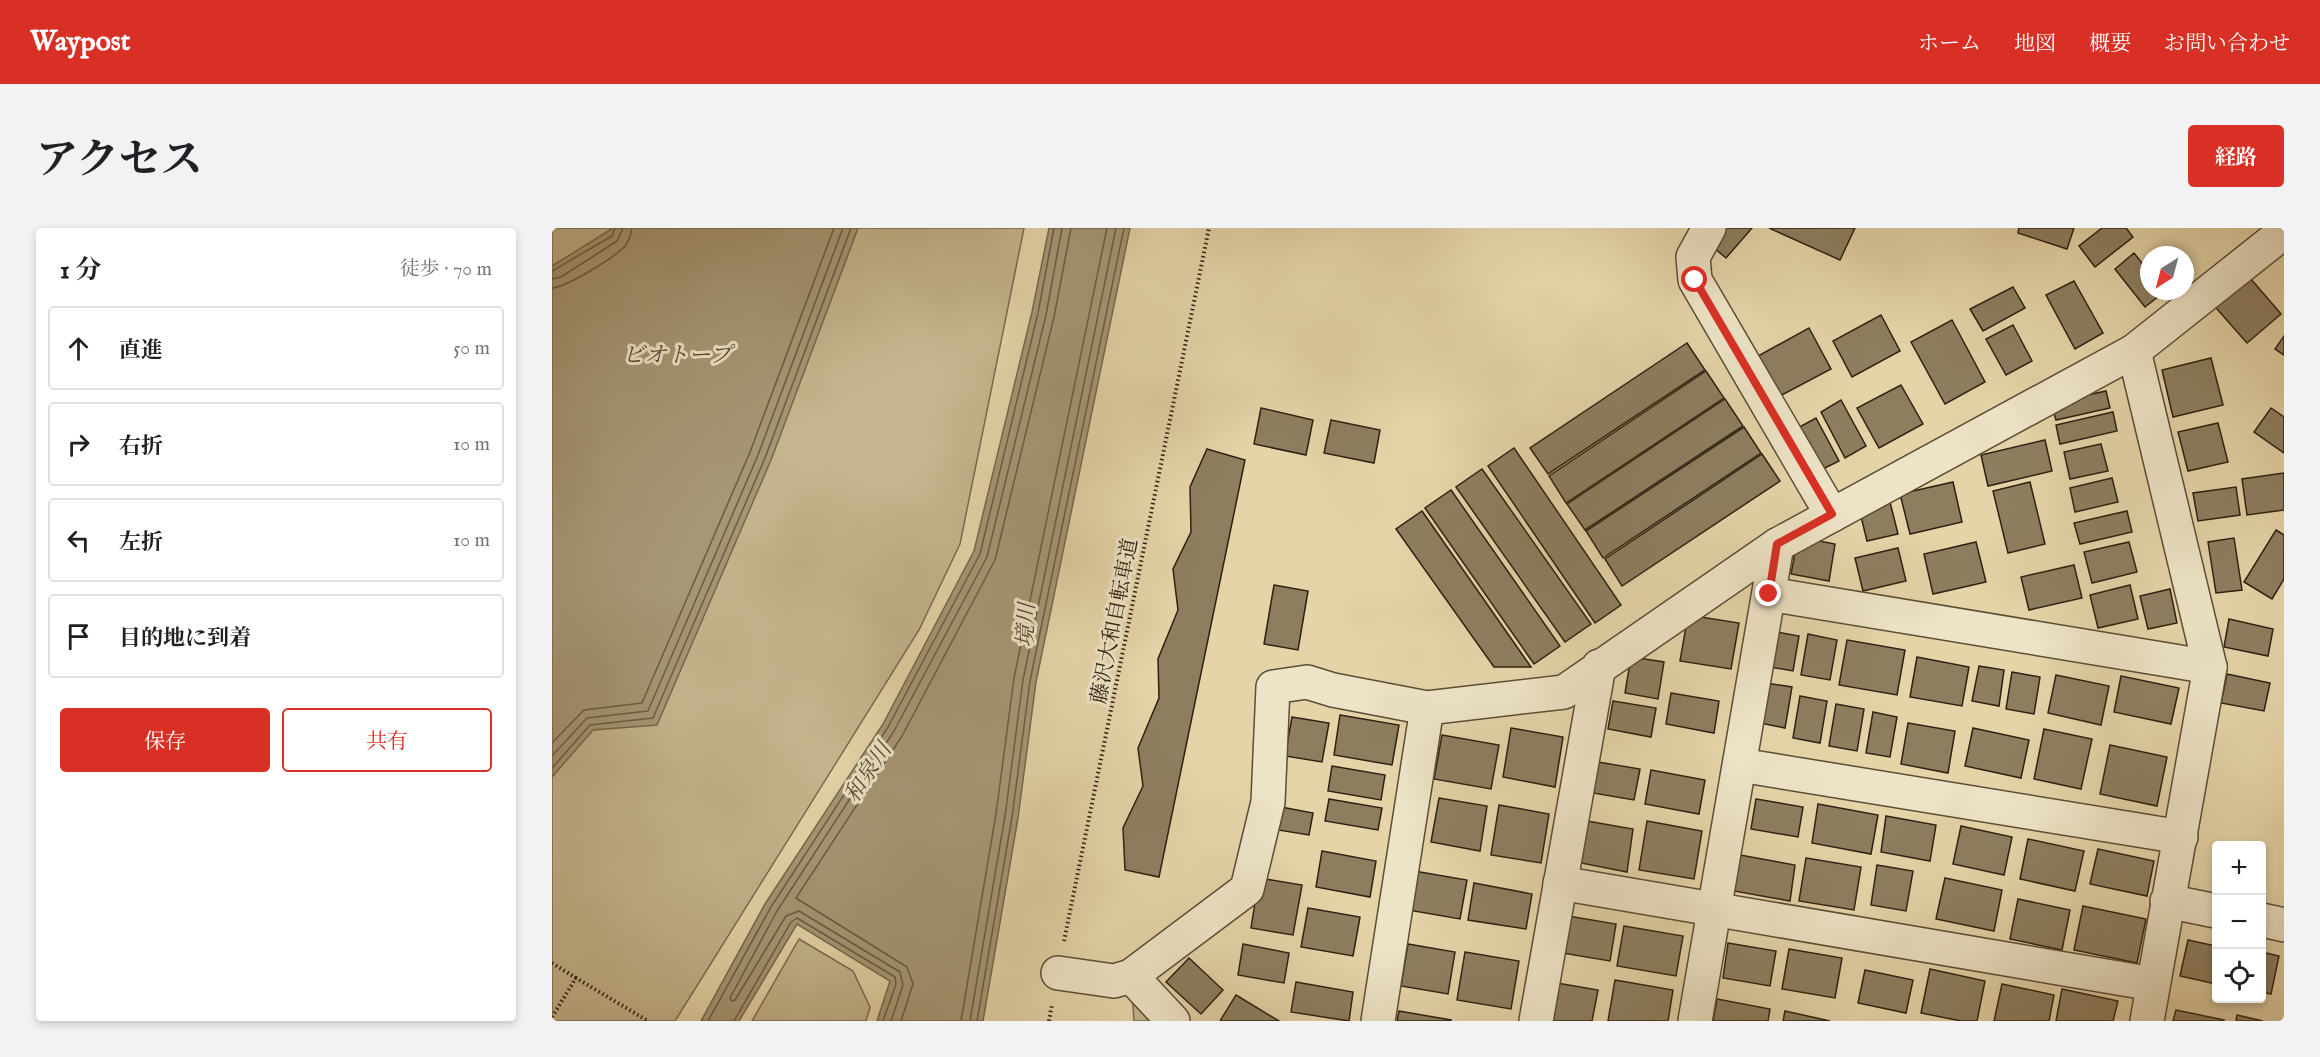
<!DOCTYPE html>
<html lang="ja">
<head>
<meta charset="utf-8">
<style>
  body { margin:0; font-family:"IM FELL English","Noto Serif JP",serif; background:#f2f2f2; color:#202124 }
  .controls { position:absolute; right:18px; bottom:18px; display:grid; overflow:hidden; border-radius:6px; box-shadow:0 3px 9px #0003 }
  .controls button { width:54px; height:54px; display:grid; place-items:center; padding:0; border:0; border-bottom:2px solid #e0e0e0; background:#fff; color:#202124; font:30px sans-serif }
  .compass { position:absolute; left:1588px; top:18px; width:54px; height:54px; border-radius:50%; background:#fff; box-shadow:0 3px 9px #0003; rotate:216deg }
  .stop { position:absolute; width:18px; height:18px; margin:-14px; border:4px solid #d93025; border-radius:50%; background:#fff }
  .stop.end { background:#d93025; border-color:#fff; box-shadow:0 2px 6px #0008 }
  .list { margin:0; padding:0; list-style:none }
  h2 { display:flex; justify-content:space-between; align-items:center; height:78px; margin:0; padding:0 24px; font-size:26px }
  h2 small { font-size:20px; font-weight:400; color:#757577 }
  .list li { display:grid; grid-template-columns:39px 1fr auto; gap:18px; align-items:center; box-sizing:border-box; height:84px; margin:0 12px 12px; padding:0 12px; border:2px solid #e0e0e0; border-radius:6px }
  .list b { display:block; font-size:22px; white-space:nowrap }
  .list em { font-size:20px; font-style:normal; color:#757577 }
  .actions { display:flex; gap:12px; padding:18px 24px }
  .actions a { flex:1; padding:14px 0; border:2px solid #d93025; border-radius:6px; text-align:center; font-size:21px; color:#d93025 }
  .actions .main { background:#d93025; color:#fff }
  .icon { flex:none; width:33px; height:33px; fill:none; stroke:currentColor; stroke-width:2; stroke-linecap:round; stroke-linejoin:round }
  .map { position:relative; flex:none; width:1732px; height:793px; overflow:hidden; border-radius:6px }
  header { display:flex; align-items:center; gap:36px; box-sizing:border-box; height:84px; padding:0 30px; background:#d93025; color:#fff }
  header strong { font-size:28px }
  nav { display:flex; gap:33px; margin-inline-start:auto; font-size:21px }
  .intro { display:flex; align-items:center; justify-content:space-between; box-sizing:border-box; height:144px; padding:0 36px }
  h1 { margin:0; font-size:42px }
  .button { padding:15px 27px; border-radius:6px; background:#d93025; color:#fff; font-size:21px; font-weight:700 }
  main { display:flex; gap:36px; padding:0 36px }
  aside { flex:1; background:#fff; border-radius:6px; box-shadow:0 3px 9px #0003 }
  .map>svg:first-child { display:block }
  .green { fill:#c5b58e; stroke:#7a6a50; stroke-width:1.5 }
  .water { fill:#a69775; stroke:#76674d; stroke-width:1.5 }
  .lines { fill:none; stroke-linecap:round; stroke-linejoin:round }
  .shore { stroke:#6a5c43; stroke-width:1.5 }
  .building { fill:#8d7e60; stroke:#2e2011; stroke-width:1.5 }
  .minor-casing { stroke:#5c4d37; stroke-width:36 }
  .path { stroke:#2e2011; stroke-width:4; stroke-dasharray:1.5 3; stroke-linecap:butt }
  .minor { stroke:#ede3c6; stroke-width:33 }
  .route { stroke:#d93025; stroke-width:8 }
  .labels { text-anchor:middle; stroke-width:6; stroke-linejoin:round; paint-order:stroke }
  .street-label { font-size:21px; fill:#2e2011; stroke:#ede3c6 }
  .water-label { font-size:22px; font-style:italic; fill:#584a34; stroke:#ede3c6 }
</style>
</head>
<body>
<header>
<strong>Waypost</strong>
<nav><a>ホーム</a><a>地図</a><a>概要</a><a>お問い合わせ</a></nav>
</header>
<div class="intro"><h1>アクセス</h1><a class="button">経路</a></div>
<main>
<aside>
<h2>1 分<small>徒歩 · 70 m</small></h2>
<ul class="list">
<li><svg class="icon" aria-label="ahead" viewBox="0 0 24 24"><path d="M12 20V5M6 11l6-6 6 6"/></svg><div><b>直進</b></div><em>50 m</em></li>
<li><svg class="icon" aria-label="right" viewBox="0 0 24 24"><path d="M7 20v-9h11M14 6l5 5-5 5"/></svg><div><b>右折</b></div><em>10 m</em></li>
<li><svg class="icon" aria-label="left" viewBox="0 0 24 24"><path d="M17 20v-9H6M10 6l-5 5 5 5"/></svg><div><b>左折</b></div><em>10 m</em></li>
<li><svg class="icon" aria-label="arrive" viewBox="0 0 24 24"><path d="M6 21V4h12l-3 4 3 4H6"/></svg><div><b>目的地に到着</b></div></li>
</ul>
<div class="actions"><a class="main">保存</a><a>共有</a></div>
</aside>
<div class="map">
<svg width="1732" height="793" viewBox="0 0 1732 793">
  <rect width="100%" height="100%" fill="#e4d4a8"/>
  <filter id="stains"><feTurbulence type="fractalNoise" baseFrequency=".00333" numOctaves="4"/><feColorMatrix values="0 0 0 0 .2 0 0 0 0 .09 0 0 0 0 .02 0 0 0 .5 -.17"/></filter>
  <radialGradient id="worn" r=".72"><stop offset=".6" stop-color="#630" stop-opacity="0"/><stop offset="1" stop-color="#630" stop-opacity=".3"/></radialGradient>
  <g class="green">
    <path d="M 0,0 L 472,0 L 408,316 L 367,402 L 123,793 L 0,793 Z"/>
    <path d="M 247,711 L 301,743 L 318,779 L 314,793 L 200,793 Z"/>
    <path d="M 579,748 L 621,793 L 582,793 Z"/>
  </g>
  <g class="water">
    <path d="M 61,0 L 306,0 L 219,232 L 105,497 L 41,502 L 0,549 L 0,38 Z"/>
    <path d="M 497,0 L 578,0 L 484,454 L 466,590 L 431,793 L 325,793 L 338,753 L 245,696 L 187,793 L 149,793 L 213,676 L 331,496 L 422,323 L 480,84 Z"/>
  </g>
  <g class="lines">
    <g class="shore">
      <path d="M 0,43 L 60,8 L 63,0"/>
      <path d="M 0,51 L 9,49 L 65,13 L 71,0"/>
      <path d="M 0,60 C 15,59 63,29 73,18 C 78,12 79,7 80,0"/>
      <path d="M 0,515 L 32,482 L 90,475 L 198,224 L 282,0"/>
      <path d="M 0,528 L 35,490 L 96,483 L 206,227 L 291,0"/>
      <path d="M 0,540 L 38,497 L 101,490 L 213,230 L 299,0"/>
      <path d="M 156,793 L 219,679 L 336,499 L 428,326 L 486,85 L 502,0"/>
      <path d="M 182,793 L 239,694 L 245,690 L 343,749 L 344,756 L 331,793"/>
      <path d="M 339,793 L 351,757 L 348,744 L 247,683 L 234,688 L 183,772 L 180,773 L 178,770 L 225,683 L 342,503 L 435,329 L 494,87 L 510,0"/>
      <path d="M 349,793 L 361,756 L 355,739 L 244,670 L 350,508 L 443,332 L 502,89 L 519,0"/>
      <path d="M 409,793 L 444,586 L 462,450 L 555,0"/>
      <path d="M 418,793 L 453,588 L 471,452 L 564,0"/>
      <path d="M 425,793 L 460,589 L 478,453 L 572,0"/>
    </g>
  </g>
  <g class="building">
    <path d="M 1167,0 L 1200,0 L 1174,30 L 1155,14 Z"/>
    <path d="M 1217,0 L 1303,0 L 1288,32 Z"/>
    <path d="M 1467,0 L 1522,0 L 1515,21 L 1466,5 Z"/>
    <path d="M 1550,0 L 1574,0 L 1581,9 L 1543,39 L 1527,18 Z"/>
    <path d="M 1582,25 L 1597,44 L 1597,63 L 1612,64 L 1593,79 L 1563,41 Z"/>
    <path d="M 1692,43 L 1729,86 L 1695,115 L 1658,73 Z"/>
    <path d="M 1522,53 L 1551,105 L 1523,121 L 1494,67 Z"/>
    <path d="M 1461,59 L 1473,80 L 1431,103 L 1418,81 Z"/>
    <path d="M 1329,87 L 1348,123 L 1300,149 L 1281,113 Z"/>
    <path d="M 1400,92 L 1433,154 L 1393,176 L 1359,114 Z"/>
    <path d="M 1461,97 L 1480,133 L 1454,147 L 1434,111 Z"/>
    <path d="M 1257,100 L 1279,141 L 1228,168 L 1206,128 Z"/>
    <path d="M 1732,108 L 1732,127 L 1723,121 Z"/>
    <path d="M 1135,115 L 1153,142 L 996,246 L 978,220 Z"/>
    <path d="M 1659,130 L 1671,177 L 1621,189 L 1610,142 Z"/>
    <path d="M 1154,143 L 1172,170 L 1014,275 L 997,248 Z"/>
    <path d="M 1349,157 L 1371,196 L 1327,220 L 1305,180 Z"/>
    <path d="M 1554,163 L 1558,180 L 1504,192 L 1499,175 Z"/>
    <path d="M 1173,171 L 1191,198 L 1033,302 L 1015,276 Z"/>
    <path d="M 1289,172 L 1314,218 L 1293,230 L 1269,184 Z"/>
    <path d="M 709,180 L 761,192 L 754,227 L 702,216 Z"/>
    <path d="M 1719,180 L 1732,189 L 1732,225 L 1702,204 Z"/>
    <path d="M 1561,184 L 1565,203 L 1508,216 L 1504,197 Z"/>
    <path d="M 1264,190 L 1287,233 L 1263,245 L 1240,203 Z"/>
    <path d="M 779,192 L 828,202 L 822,235 L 772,225 Z"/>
    <path d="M 1666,195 L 1676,234 L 1636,243 L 1626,204 Z"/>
    <path d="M 1192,199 L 1209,225 L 1051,330 L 1034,303 Z"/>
    <path d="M 1493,212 L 1500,243 L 1436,258 L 1429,227 Z"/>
    <path d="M 1549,216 L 1556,243 L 1518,251 L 1512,224 Z"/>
    <path d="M 962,220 L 1069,377 L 1043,395 L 936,238 Z"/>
    <path d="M 655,221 L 693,232 L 607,649 L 573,642 L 571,600 L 591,558 L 586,520 L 607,470 L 606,431 L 626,382 L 621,341 L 639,304 L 638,259 Z"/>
    <path d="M 1210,226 L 1228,253 L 1070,358 L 1053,331 Z"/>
    <path d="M 930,241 L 1039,396 L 1013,414 L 904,259 Z"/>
    <path d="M 1732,245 L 1732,282 L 1695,287 L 1690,251 Z"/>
    <path d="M 1560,250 L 1566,274 L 1523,284 L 1518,260 Z"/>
    <path d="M 1401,254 L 1410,294 L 1358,306 L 1348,266 Z"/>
    <path d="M 1478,254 L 1493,316 L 1456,325 L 1441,263 Z"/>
    <path d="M 1684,259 L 1688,287 L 1646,293 L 1641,265 Z"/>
    <path d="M 899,262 L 1008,418 L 982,436 L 873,280 Z"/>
    <path d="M 1338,274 L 1346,306 L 1315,313 L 1307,280 Z"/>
    <path d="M 870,283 L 979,439 L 942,439 L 844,301 Z"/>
    <path d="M 1575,283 L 1580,304 L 1528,316 L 1522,295 Z"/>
    <path d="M 1724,302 L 1732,307 L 1732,351 L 1720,371 L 1692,354 Z"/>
    <path d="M 1246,309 L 1283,316 L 1277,353 L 1239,346 Z"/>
    <path d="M 1682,310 L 1690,362 L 1664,365 L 1656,314 Z"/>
    <path d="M 1424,314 L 1434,354 L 1381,366 L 1372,326 Z"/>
    <path d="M 1577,314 L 1585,344 L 1540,355 L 1532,324 Z"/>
    <path d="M 1346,320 L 1354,353 L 1311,363 L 1303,330 Z"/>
    <path d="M 1522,337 L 1530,370 L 1477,382 L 1469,349 Z"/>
    <path d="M 722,357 L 756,363 L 746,422 L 712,416 Z"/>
    <path d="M 1578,357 L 1586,391 L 1546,400 L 1538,367 Z"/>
    <path d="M 1618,361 L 1625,395 L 1596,401 L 1588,368 Z"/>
    <path d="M 1136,387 L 1187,395 L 1179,441 L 1128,433 Z"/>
    <path d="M 1677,391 L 1721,401 L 1716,428 L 1672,419 Z"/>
    <path d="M 1219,403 L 1247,408 L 1241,443 L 1213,438 Z"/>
    <path d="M 1256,406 L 1285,412 L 1278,452 L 1249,447 Z"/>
    <path d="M 1295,412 L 1353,422 L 1345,467 L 1287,457 Z"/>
    <path d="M 1079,429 L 1112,434 L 1106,471 L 1073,465 Z"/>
    <path d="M 1365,429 L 1417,439 L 1410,478 L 1358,469 Z"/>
    <path d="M 1427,438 L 1452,442 L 1447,478 L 1420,473 Z"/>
    <path d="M 1460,444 L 1488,449 L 1482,486 L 1454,481 Z"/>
    <path d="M 1675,446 L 1718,455 L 1712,483 L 1669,475 Z"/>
    <path d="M 1504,447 L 1557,458 L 1549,497 L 1496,485 Z"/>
    <path d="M 1569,448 L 1627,460 L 1619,496 L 1562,484 Z"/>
    <path d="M 1214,455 L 1240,459 L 1233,500 L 1208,495 Z"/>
    <path d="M 1119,465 L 1167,473 L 1162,505 L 1114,496 Z"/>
    <path d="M 1248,468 L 1275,473 L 1268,515 L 1241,510 Z"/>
    <path d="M 1061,473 L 1104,480 L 1099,509 L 1056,501 Z"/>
    <path d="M 1284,476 L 1312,481 L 1305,523 L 1277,518 Z"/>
    <path d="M 1321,484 L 1345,489 L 1338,529 L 1314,525 Z"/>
    <path d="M 788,487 L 847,497 L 840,537 L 782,527 Z"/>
    <path d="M 740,489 L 777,495 L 770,534 L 733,528 Z"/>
    <path d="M 1356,495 L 1403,503 L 1396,545 L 1349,536 Z"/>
    <path d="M 959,500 L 1011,509 L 1003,559 L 951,549 Z"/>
    <path d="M 1421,500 L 1477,512 L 1469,550 L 1413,538 Z"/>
    <path d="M 1492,501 L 1540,511 L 1529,561 L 1482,551 Z"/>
    <path d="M 890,507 L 947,517 L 939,561 L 882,551 Z"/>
    <path d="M 1558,517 L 1615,529 L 1605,578 L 1548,566 Z"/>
    <path d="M 1040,533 L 1088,541 L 1082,572 L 1035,564 Z"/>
    <path d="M 780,538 L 833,547 L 829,572 L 776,563 Z"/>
    <path d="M 1099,542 L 1153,552 L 1147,586 L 1093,576 Z"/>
    <path d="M 887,570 L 935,578 L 928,623 L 879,614 Z"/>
    <path d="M 777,571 L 830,580 L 826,602 L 773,593 Z"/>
    <path d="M 1204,571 L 1251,579 L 1246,609 L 1199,601 Z"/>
    <path d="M 1266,576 L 1326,587 L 1319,626 L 1260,615 Z"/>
    <path d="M 947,577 L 997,586 L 989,635 L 939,627 Z"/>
    <path d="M 724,578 L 761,585 L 757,607 L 720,601 Z"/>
    <path d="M 1334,588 L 1384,597 L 1378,633 L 1329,624 Z"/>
    <path d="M 1035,593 L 1081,601 L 1075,644 L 1029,635 Z"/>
    <path d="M 1095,593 L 1150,603 L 1142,651 L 1087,642 Z"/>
    <path d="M 1409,598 L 1460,609 L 1452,647 L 1401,636 Z"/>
    <path d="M 1476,611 L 1532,623 L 1523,663 L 1468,651 Z"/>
    <path d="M 1546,621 L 1602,633 L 1595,668 L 1538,656 Z"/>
    <path d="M 770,623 L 824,633 L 818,669 L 764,659 Z"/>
    <path d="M 1188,627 L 1243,637 L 1238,673 L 1182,663 Z"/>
    <path d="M 1254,630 L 1309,639 L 1302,682 L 1247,673 Z"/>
    <path d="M 1325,637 L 1361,643 L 1354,683 L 1319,677 Z"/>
    <path d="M 862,643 L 915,652 L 908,691 L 856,682 Z"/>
    <path d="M 707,650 L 750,657 L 741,707 L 699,700 Z"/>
    <path d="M 1393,650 L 1450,662 L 1442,703 L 1384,691 Z"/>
    <path d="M 922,655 L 980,666 L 974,701 L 916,692 Z"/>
    <path d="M 1466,671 L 1518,682 L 1510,722 L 1458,711 Z"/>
    <path d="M 1531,678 L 1594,691 L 1585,735 L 1522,722 Z"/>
    <path d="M 756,680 L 808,689 L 801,728 L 749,719 Z"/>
    <path d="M 1016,688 L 1064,696 L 1058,733 L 1010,725 Z"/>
    <path d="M 1072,698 L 1131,708 L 1124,748 L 1065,738 Z"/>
    <path d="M 1636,712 L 1664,718 L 1664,756 L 1628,748 Z"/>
    <path d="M 1176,715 L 1224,723 L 1218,758 L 1171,750 Z"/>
    <path d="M 691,716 L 737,725 L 732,755 L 686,747 Z"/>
    <path d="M 856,716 L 903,724 L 896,766 L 849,758 Z"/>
    <path d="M 1237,721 L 1290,730 L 1283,770 L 1230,761 Z"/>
    <path d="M 913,724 L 967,733 L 959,781 L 905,772 Z"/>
    <path d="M 1710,724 L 1727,728 L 1719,766 L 1710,764 Z"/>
    <path d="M 637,730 L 671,762 L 649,786 L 614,754 Z"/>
    <path d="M 1378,741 L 1433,753 L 1425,793 L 1409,793 L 1369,785 Z"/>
    <path d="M 1313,742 L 1361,752 L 1354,785 L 1306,775 Z"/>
    <path d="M 1063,752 L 1121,762 L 1116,793 L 1056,793 Z"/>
    <path d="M 744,754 L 801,764 L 797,793 L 739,784 Z"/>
    <path d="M 1005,755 L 1046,762 L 1040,793 L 999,793 Z"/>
    <path d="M 1450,756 L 1502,767 L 1497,793 L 1442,793 Z"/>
    <path d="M 1510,761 L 1566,773 L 1561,793 L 1504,793 Z"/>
    <path d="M 684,767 L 727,793 L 668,793 Z"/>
    <path d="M 1165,771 L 1218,781 L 1216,793 L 1161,793 Z"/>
    <path d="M 1624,782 L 1672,792 L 1671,793 L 1621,793 Z"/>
    <path d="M 847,783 L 899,792 L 899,793 L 845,793 Z"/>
    <path d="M 1233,783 L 1278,793 L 1231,793 Z"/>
    <path d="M 1685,787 L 1711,793 L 1684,793 Z"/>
  </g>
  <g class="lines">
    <defs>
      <g id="minor">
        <path d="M 1157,0 L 1141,29 L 1143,52 L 1280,287"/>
        <path d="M 1582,123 L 1658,439 L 1595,793"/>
        <path d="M 1217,366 L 1658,439"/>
        <path d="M 1188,537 L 1629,609"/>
        <path d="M 1008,655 L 1601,756"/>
        <path d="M 1615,673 L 1664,683"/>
        <path d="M 1710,692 L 1732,697"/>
        <path d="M 506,745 L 562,753 L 579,748 L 621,793"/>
        <path d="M 579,748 L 695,661 L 716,574 L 721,459 L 755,454 L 781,462 L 875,480"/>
        <path d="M 826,793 L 875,480 L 1012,464 L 1225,317 L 1582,123 L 1732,4"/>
        <path d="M 984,793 L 1047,438"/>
        <path d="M 1143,793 L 1225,317"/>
      </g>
    </defs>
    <use href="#minor" class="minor-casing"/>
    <g class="path">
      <path d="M 512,713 L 657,0"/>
      <path d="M 0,735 L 24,750"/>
      <path d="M 0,789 L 24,750 L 96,793"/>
      <path d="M 497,793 L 500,776"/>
    </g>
    <use href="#minor" class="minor"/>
  </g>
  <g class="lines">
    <path class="route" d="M 1143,52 L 1280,286 L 1225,316 L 1217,366"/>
  </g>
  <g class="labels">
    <g class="street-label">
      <text transform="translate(562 393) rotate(-79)" y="7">藤沢大和自転車道</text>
    </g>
    <g class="water-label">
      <text x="125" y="134">ビオトープ</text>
      <text transform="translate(473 397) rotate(-87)" y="8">境川</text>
      <text transform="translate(315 544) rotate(-57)" y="8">和泉川</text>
    </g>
  </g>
  <rect width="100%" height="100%" filter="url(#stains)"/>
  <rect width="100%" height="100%" fill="url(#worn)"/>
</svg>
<div class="controls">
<button>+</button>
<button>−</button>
<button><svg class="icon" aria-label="locate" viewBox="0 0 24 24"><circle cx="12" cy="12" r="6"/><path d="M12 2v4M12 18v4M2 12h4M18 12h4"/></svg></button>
</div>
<svg class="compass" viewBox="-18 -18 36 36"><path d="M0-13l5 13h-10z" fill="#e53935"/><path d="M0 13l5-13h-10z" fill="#757577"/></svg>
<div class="stop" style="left:1143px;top:52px"></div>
<div class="stop end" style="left:1217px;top:366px"></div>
</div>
</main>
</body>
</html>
